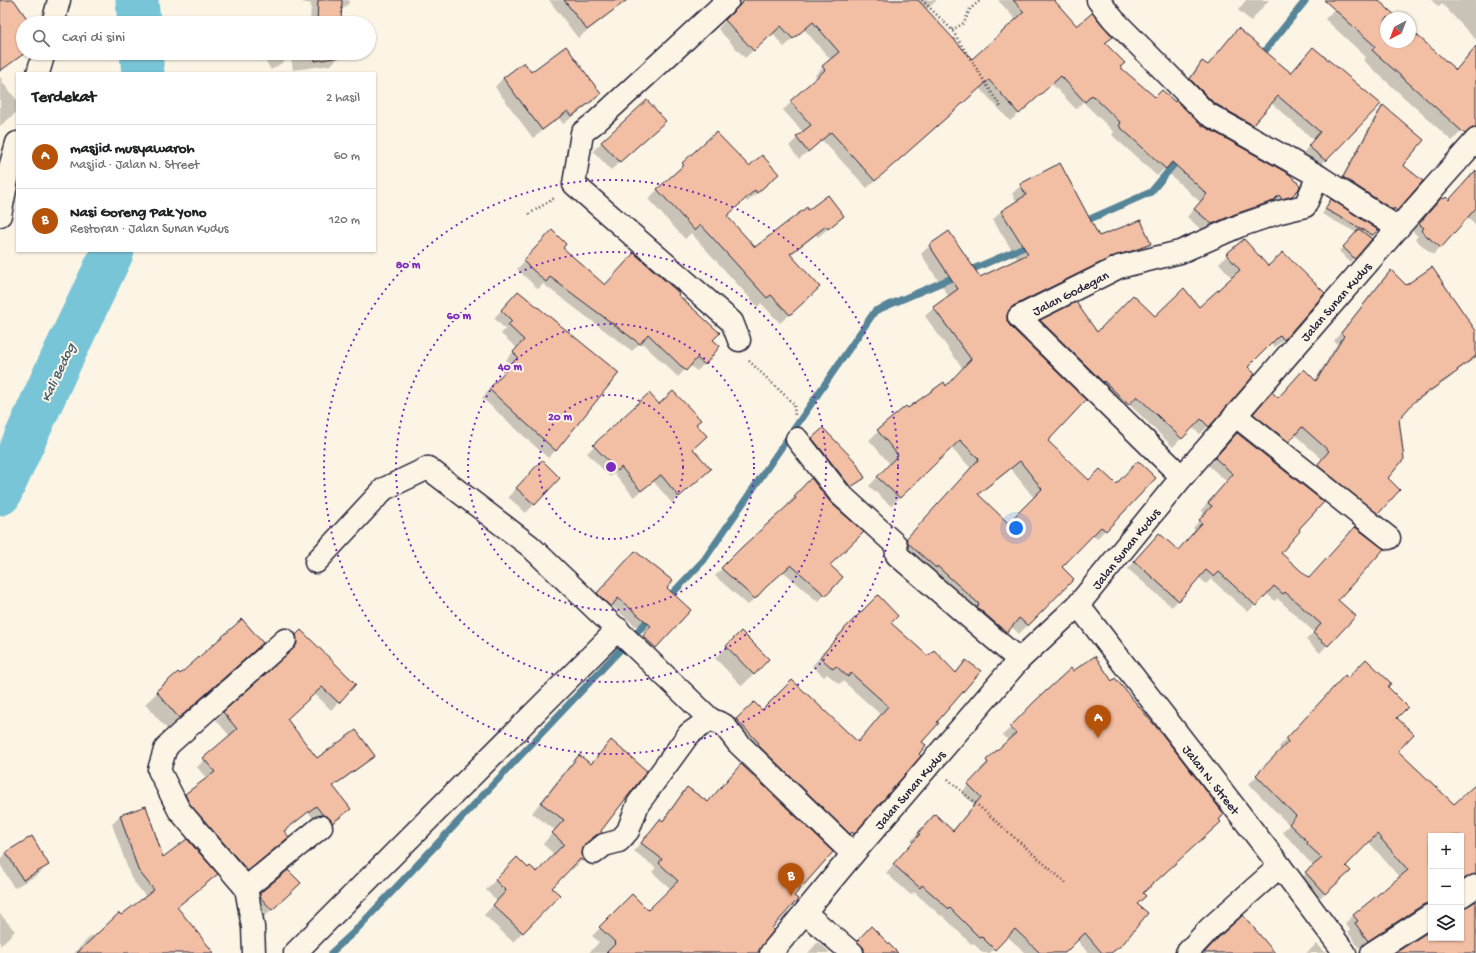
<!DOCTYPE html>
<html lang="id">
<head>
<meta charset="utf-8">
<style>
  body { margin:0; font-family:"Gochi Hand",sans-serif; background:#f2f2f2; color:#202124 }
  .controls { position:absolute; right:12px; bottom:12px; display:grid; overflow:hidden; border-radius:0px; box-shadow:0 1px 3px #0004 }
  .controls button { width:36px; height:36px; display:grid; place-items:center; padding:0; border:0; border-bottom:1px solid #e0e0e0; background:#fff; color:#202124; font:20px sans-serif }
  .compass { position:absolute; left:1380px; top:12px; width:36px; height:36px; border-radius:50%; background:#fff; box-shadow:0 1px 3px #0004; rotate:222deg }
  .you { position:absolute; left:1016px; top:528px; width:14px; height:14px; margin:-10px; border:3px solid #fff; border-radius:50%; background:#1a73e8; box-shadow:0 0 0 6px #1a73e833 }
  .badge { display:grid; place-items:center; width:26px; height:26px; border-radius:50%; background:#b45309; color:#fff; font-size:13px; font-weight:700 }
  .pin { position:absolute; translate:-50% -33px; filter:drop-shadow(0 1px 2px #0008) }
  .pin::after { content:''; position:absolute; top:21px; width:14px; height:12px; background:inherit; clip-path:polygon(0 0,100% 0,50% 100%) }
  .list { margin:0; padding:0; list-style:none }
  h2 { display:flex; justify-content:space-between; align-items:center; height:52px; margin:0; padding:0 16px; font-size:17px }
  h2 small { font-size:13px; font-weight:400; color:#757577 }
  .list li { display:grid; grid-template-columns:26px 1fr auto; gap:12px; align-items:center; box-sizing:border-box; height:64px; padding:0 16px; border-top:1px solid #e0e0e0 }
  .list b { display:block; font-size:15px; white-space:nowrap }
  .list p { margin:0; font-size:13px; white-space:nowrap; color:#757577 }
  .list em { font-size:13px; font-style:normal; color:#757577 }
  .icon { flex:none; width:22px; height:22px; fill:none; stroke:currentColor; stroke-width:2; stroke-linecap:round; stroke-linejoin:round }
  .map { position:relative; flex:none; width:1476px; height:953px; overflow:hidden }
  .search { position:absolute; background:#fff; box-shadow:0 1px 3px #0004; left:16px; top:16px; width:360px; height:44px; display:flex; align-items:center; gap:10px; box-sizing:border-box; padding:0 14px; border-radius:22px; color:#757577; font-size:15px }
  .panel { position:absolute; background:#fff; box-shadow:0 1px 3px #0004; left:16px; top:72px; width:360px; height:180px; border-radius:0px }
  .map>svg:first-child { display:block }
  .shadow { fill:#0003; fill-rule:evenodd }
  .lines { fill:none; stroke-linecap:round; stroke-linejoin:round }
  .stream { stroke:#568499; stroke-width:7 }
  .river { stroke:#79c5d8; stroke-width:43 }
  .building { fill:#f3bfa4; stroke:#22223b; fill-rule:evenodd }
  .minor-casing { stroke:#22223b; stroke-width:25 }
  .path { stroke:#22223b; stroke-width:2.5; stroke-dasharray:1 3; stroke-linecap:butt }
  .minor { stroke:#fcf5e5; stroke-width:22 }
  .ring { fill:none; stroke:#7b2cbf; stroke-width:2; stroke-dasharray:2 4 }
  .labels { text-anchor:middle; stroke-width:4; stroke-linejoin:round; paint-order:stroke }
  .street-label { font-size:13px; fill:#22223b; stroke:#fcf5e5 }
  .water-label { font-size:14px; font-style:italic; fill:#405b72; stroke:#fcf5e5 }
  .centre { fill:#7b2cbf; stroke:#fcf5e5; stroke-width:2 }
  .ring-label { font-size:12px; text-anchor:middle; font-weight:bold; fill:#7b2cbf; stroke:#fcf5e5; stroke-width:4; stroke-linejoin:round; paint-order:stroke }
</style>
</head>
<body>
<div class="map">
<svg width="1476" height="953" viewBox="0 0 1476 953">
  <rect width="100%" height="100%" fill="#fcf5e5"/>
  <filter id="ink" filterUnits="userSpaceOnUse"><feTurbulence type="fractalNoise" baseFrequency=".025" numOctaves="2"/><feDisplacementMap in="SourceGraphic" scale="8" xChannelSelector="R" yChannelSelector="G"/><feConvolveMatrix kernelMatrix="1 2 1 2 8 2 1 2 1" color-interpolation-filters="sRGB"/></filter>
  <g filter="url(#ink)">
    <g class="shadow">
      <path d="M 302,0 L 349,0 L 349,3 L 341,11 L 340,23 L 310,23 L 311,4 L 302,2 Z"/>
      <path d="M 549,0 L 605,0 L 613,10 L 604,18 L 578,38 Z"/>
      <path d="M 730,0 L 937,0 L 926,10 L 972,60 L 1016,20 L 998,0 L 1052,0 L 1077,28 L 1104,43 L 1119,67 L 1155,98 L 1199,125 L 1298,189 L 1283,204 L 1274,206 L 1270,203 L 1264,209 L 1204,232 L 1187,217 L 1200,202 L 1164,169 L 1157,176 L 1112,135 L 1114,132 L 1083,102 L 1076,109 L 1052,84 L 1010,121 L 980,88 L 867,188 L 822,140 L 799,159 L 789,146 L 803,132 L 783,110 L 818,78 L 815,75 L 831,60 L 804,29 L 784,47 L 772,33 L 745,58 L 718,29 L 732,13 L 733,6 Z"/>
      <path d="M 1246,0 L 1269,0 L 1251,21 L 1238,10 Z"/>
      <path d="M 1343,0 L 1381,0 L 1379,2 L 1397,18 L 1386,18 L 1386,42 L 1410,42 L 1410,30 L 1455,71 L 1476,46 L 1476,116 L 1452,141 L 1363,60 L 1366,57 L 1325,19 Z"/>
      <path d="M 1431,0 L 1476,0 L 1476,40 L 1442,4 L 1439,7 Z"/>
      <path d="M 1313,48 L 1380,104 L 1318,167 L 1302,154 L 1314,140 L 1271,103 L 1245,132 L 1183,87 L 1195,70 L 1202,62 L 1207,66 L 1290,74 Z"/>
      <path d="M 261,53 L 339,53 L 339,57 L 331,65 L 293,70 L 291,57 L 271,70 Z"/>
      <path d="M 531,73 L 600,94 L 592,102 L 563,124 L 559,118 L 533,138 L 495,87 L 503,78 Z"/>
      <path d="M 0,77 L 3,81 L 2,82 L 17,100 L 17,112 L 0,126 Z"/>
      <path d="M 1383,107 L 1402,166 L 1396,210 L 1390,216 L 1338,184 L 1377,113 Z"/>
      <path d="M 656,130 L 611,170 L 593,151 L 602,142 Z"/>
      <path d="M 716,133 L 749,168 L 768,183 L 747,202 L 745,199 L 726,217 L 755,249 L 808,211 L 843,216 L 818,237 L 816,235 L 790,255 L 810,297 L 780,323 L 761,303 L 758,307 L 691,233 L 685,239 L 648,199 Z"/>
      <path d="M 1476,169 L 1476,226 L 1467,217 L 1433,255 L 1415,239 L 1418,236 L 1412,231 L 1435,206 L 1449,201 Z"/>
      <path d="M 1021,185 L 1098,237 L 1150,244 L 1141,252 L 1104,264 L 1006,313 L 1006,321 L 1047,441 L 1105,530 L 1097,539 L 1092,534 L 1060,567 L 1073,579 L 1019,634 L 1011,626 L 997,641 L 898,549 L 971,468 L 951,448 L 891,506 L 869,486 L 890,464 L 869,440 L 906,407 L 908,409 L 946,387 L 963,369 L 925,316 L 934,308 L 949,297 L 921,254 L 929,246 L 949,233 L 979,278 L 1018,260 L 993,220 L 1001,211 L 1017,202 L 1012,194 ZM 1011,469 L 1034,498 L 1008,524 L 978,495 Z"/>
      <path d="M 1331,201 L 1373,235 L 1350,262 L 1339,251 L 1357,233 L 1322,214 Z"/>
      <path d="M 552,232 L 562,248 L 604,286 L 712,340 L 704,364 L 697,371 L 689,365 L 678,377 L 641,342 L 632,351 L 543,284 L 538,289 L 517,269 Z"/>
      <path d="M 1244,240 L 1284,339 L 1275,347 L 1271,343 L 1247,367 L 1208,426 L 1200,434 L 1192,427 L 1173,447 L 1129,404 L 1120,413 L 1033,329 L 1041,321 L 1076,304 L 1097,333 L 1155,317 L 1199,308 L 1232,278 L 1219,263 Z"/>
      <path d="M 1391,271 L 1406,286 L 1476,333 L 1476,358 L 1457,371 L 1449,379 L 1408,407 L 1398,419 L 1378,513 L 1370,521 L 1310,473 L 1322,459 L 1294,434 L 1280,449 L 1246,422 L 1265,401 L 1278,399 L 1315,380 L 1337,344 L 1334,341 L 1383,279 Z"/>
      <path d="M 510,301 L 618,373 L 555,451 L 548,458 L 482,398 L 511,366 L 506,360 L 517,348 L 501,334 L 505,329 L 494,318 Z"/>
      <path d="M 649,394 L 659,405 L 692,449 L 702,476 L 672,503 L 653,481 L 634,497 L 614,473 L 610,477 L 587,453 Z"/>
      <path d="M 823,429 L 864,478 L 846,490 L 809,443 Z"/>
      <path d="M 1230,441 L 1297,529 L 1280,553 L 1309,579 L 1337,600 L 1354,616 L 1320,653 L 1306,640 L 1314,632 L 1277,598 L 1275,601 L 1266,593 L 1248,612 L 1211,579 L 1206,584 L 1199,577 L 1172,607 L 1128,569 L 1152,541 L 1178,551 L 1196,531 L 1193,528 L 1205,514 L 1201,510 L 1227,482 L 1209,466 Z"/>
      <path d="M 533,470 L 559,478 L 526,513 L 508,497 Z"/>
      <path d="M 811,479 L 828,565 L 841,577 L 818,602 L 783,571 L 748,605 L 715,576 L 735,555 L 789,505 L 787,504 Z"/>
      <path d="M 629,559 L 689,610 L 649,654 L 637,643 L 645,634 L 611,605 L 604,612 L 591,600 Z"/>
      <path d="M 878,596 L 889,623 L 928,657 L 955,673 L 966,661 L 936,722 L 853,833 L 845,841 L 728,728 L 754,703 L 762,711 L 858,743 L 881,715 L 843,681 L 839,684 L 827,674 L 824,677 L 812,666 L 836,639 L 835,638 Z"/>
      <path d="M 301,631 L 355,684 L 331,710 L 314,693 L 286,719 L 317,759 L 374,756 L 366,763 L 333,787 L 349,809 L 342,817 L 325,829 L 316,822 L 308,812 L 284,832 L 280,844 L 240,877 L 178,802 L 186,795 L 207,779 L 197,767 L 230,736 L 216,720 L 287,656 L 290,652 L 289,643 Z"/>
      <path d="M 741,633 L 768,659 L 742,686 L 715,658 Z"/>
      <path d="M 250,655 L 167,729 L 145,704 L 178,673 L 180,675 Z"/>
      <path d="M 1348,679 L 1386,687 L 1396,718 L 1396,751 L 1454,806 L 1476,785 L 1476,880 L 1461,883 L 1461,836 L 1431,836 L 1431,914 L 1415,912 L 1359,948 L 1348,932 L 1350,930 L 1345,923 L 1353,916 L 1400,878 L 1368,841 L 1345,866 L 1342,879 L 1316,901 L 1298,881 L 1314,866 L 1300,852 L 1301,851 L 1282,832 L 1289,825 L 1249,784 L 1281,750 L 1279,747 L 1337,685 Z"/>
      <path d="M 1034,703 L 1145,896 L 1136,905 L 1121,944 L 1112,953 L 1088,953 L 1077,940 L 1064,953 L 1025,953 L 1007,936 L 990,953 L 983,953 L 973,943 L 971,944 L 942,915 L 941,916 L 914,892 L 911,895 L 886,873 L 913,842 L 911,841 L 927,823 L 952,831 L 975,805 L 961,793 L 981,771 L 980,769 L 1009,741 L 1003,735 Z"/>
      <path d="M 602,752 L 600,832 L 601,833 L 591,842 L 581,848 L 582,860 L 572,870 L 570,868 L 551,888 L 558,895 L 513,942 L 484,915 L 497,901 L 486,890 L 507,868 L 528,869 L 537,874 L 555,855 L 543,844 L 555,830 L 532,813 L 569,766 L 579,756 L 590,765 Z"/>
      <path d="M 687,788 L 793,896 L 770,928 L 755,953 L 589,953 L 599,942 L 592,936 L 632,896 L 648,912 L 671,889 L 652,872 L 656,868 L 634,851 L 653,828 L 660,820 L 662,821 L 680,796 Z"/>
      <path d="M 120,815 L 163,859 L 216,874 L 176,908 L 213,953 L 74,953 L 92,935 L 94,937 L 146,897 L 131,878 L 112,824 Z"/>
      <path d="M 7,852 L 47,865 L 39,874 L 14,888 L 0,864 L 0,859 Z"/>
      <path d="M 291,892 L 263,918 L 252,906 L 252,902 L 260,894 Z"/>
      <path d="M 0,914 L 15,931 L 0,946 Z"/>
      <path d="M 871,928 L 896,953 L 854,953 L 850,949 Z"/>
      <path d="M 818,942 L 831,953 L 808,953 Z"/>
      <path d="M 1317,944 L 1326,953 L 1306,953 Z"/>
    </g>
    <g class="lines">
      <g class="stream">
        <path d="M 1260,57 L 1306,0"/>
        <path d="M 1081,223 L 1151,192 L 1180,157"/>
        <path d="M 667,599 L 704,560 L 875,311 L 1031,244"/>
        <path d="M 331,953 L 354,932 L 652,616"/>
      </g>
      <g class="river">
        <path d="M 137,0 L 139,23"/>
        <path d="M 141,53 L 143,73"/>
        <path d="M 0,494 L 54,375 L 113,251"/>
      </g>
    </g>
    <g class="building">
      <path d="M 0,0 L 14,0 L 30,23 L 23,23 L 23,53 L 25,53 L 0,71 Z"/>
      <path d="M 318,0 L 342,0 L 341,23 L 317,23 Z"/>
      <path d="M 564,0 L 627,0 L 587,30 Z"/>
      <path d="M 745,0 L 918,0 L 972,59 L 1024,12 L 1013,0 L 1054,0 L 1077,26 L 1092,13 L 1113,37 L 1105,43 L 1125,63 L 1120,67 L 1155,97 L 1162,90 L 1175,102 L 1176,100 L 1200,124 L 1289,174 L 1300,185 L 1299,189 L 1292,196 L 1282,199 L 1279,195 L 1273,201 L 1235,214 L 1212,224 L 1194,209 L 1207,194 L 1172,162 L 1166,169 L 1119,126 L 1121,123 L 1092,95 L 1085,102 L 1061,76 L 1019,114 L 989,80 L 875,181 L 831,132 L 808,152 L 796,137 L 811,125 L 790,101 L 825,70 L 822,66 L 839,52 L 813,22 L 793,39 L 781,26 L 754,51 L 725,20 Z"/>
      <path d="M 1324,0 L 1378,0 L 1398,18 L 1386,18 L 1386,42 L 1410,42 L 1410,29 L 1456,70 L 1476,46 L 1476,128 L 1472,128 L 1465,134 L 1372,50 L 1375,46 Z"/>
      <path d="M 1238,28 L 1291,73 L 1313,47 L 1381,104 L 1326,161 L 1308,146 L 1320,132 L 1278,96 L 1253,125 L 1214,103 L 1190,79 L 1202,61 L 1208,65 Z"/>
      <path d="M 566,46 L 601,94 L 572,116 L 568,111 L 542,130 L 503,78 L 524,62 L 531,72 Z"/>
      <path d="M 315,53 L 340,53 L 340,57 L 315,61 Z"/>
      <path d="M 647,100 L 666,121 L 620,162 L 601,142 Z"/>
      <path d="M 1383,105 L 1424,140 L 1403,165 L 1423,181 L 1397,211 L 1394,208 L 1393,210 L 1343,177 Z"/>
      <path d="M 716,132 L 749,166 L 762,155 L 779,174 L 757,193 L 755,190 L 727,216 L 755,247 L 807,207 L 808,210 L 828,195 L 844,216 L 828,229 L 826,226 L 790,254 L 820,287 L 790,315 L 771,295 L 767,298 L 701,225 L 695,231 L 657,189 L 684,165 L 682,163 Z"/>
      <path d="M 1060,163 L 1099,236 L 1141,220 L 1151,244 L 1132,251 L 1114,256 L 1013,306 L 1009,310 L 1007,315 L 1007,321 L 1010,326 L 1086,400 L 1048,441 L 1089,480 L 1100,469 L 1116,484 L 1138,461 L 1156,478 L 1106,531 L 1101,527 L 1062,567 L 1074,579 L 1028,626 L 1019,618 L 1007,633 L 977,607 L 979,604 L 937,566 L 936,568 L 908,543 L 906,539 L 979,459 L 960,440 L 900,498 L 877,477 L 898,455 L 877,430 L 906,406 L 908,408 L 944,382 L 946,386 L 971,359 L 933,307 L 958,289 L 929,245 L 949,231 L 980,277 L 1028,254 L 1001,211 L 1026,195 L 1020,184 ZM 1020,461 L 1042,489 L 1008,523 L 978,494 Z"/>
      <path d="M 1476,170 L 1476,208 L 1441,248 L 1421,231 L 1424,228 L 1419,224 L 1442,197 L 1444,199 L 1446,197 L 1449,200 Z"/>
      <path d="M 1331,199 L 1378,230 L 1373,235 L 1325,209 Z"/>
      <path d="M 1359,229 L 1372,239 L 1355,259 L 1343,247 Z"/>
      <path d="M 552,230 L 566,244 L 563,248 L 605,285 L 634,253 L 679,293 L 678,295 L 720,333 L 713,340 L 720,346 L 705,365 L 697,358 L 686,371 L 648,334 L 640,344 L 550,277 L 546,282 L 523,261 Z"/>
      <path d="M 1244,239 L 1268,266 L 1283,252 L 1325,293 L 1284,340 L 1280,335 L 1248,367 L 1255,374 L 1209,427 L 1201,419 L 1182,439 L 1137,396 L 1129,405 L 1104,381 L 1103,382 L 1040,320 L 1076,302 L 1097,332 L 1133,295 L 1155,316 L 1184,288 L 1199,307 L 1240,270 L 1226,254 Z"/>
      <path d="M 1432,267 L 1476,331 L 1476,356 L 1457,370 L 1458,371 L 1415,401 L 1399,419 L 1404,459 L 1388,478 L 1400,490 L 1378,514 L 1317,465 L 1329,451 L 1302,427 L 1289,442 L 1253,414 L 1272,392 L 1278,398 L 1304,369 L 1316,381 L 1344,336 L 1341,333 L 1391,270 L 1406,285 Z"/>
      <path d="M 518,291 L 619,373 L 556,451 L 489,389 L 518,357 L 513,352 L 524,340 L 508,325 L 512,321 L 501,310 Z"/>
      <path d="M 673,391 L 701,420 L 696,424 L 707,436 L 693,449 L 711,469 L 679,497 L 661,475 L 641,491 L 621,467 L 618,471 L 593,445 L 649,393 L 659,404 Z"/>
      <path d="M 823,428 L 855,461 L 865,478 L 851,487 L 849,485 L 812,438 Z"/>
      <path d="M 1237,433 L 1324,502 L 1299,529 L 1300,531 L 1281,553 L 1309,578 L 1355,527 L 1384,549 L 1338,600 L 1356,616 L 1328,646 L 1313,633 L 1321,624 L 1285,592 L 1283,594 L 1274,586 L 1256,606 L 1219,572 L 1214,577 L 1206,570 L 1179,601 L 1134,561 L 1159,533 L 1178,550 L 1202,523 L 1199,520 L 1212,506 L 1208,503 L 1233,474 L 1215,458 Z"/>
      <path d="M 542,460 L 560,478 L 535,505 L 516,488 Z"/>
      <path d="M 811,478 L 831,503 L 864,532 L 830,565 L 843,577 L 826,596 L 791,565 L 766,587 L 755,599 L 721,568 L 742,547 L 796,498 L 794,496 Z"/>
      <path d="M 635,551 L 673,581 L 667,588 L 691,610 L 656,648 L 643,636 L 651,626 L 618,598 L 611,607 L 597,593 Z"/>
      <path d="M 878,595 L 898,616 L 891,623 L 928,656 L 934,650 L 956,673 L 966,660 L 981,671 L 937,722 L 939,723 L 922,742 L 926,745 L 919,754 L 921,756 L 854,834 L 852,832 L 850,834 L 758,745 L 759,743 L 736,719 L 754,702 L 762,710 L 792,680 L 858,742 L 888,706 L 851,673 L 848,677 L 836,666 L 833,669 L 820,657 L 844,630 L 843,630 Z"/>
      <path d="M 242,619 L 263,643 L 179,718 L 156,691 L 178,672 L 180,674 Z"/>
      <path d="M 301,630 L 356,684 L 339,703 L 322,687 L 287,719 L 317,758 L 356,730 L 375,756 L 333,786 L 351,809 L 332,823 L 330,819 L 323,815 L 316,806 L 284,831 L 289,837 L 248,871 L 189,803 L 185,794 L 215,772 L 203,758 L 237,729 L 223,712 L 293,649 L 297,644 L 296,635 Z"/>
      <path d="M 741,631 L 769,659 L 754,675 L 726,646 Z"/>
      <path d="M 1095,656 L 1112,681 L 1115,678 L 1162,734 L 1224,814 L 1219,820 L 1221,822 L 1143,893 L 1146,896 L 1137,904 L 1148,913 L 1122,945 L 1111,953 L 1102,953 L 1085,933 L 1065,953 L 1040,953 L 1015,929 L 995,950 L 981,936 L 979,937 L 950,908 L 949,909 L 922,885 L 920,888 L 893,864 L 920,834 L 918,833 L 935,814 L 953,831 L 981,797 L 968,784 L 988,763 L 986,760 L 1016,733 L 1010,727 L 1034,702 L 1071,668 L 1073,671 Z"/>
      <path d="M 1366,659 L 1391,683 L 1388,687 L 1408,707 L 1397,718 L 1414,734 L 1398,751 L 1454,804 L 1476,784 L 1476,874 L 1469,876 L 1461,881 L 1461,836 L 1431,836 L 1431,903 L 1424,904 L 1368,941 L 1355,923 L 1358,921 L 1353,915 L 1408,870 L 1377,834 L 1346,866 L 1351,871 L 1325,894 L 1305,872 L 1322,858 L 1307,844 L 1308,842 L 1289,824 L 1296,816 L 1256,775 L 1288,742 L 1286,739 L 1345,675 L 1348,678 Z"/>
      <path d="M 611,740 L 647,771 L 601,831 L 602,833 L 596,835 L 586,843 L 583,848 L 582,854 L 584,859 L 583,861 L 580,859 L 552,888 L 560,895 L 523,933 L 493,905 L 506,891 L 495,880 L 517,857 L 528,868 L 530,866 L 537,872 L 564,844 L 552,833 L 564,820 L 541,803 L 579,755 L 591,764 Z"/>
      <path d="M 741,764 L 833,852 L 794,896 L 798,899 L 772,928 L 774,930 L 757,953 L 606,953 L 616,943 L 599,927 L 632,894 L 648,910 L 678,881 L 659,863 L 662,859 L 641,843 L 660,819 L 663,821 L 687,787 L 708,802 Z"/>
      <path d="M 146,806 L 163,857 L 187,839 L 218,874 L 177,907 L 214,953 L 77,953 L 119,913 L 121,915 L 154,890 L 138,870 L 120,815 Z"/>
      <path d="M 32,836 L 49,865 L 23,880 L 6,852 Z"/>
      <path d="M 288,870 L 301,883 L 272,910 L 260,897 L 260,893 Z"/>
      <path d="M 1476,901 L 1476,953 L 1395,953 L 1431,930 L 1431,938 L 1461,938 L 1461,908 L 1468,906 Z"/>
      <path d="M 1243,915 L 1275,953 L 1204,953 L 1219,937 Z"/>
      <path d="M 871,926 L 898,953 L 864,953 L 864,948 L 857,941 Z"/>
    </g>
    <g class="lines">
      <defs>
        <g id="minor">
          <path d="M 728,0 L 597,121 L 582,133 L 574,184 L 732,322 L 739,340"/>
          <path d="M 1098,0 L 1113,19 L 1206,113 L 1318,176 L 1398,228"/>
          <path d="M 53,23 L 59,0"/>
          <path d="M 38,73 L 44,53"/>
          <path d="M 0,215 L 8,175 L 17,143"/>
          <path d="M 1235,415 L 1389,538"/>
          <path d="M 797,439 L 840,494 L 896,545 L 897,555 L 1019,660"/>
          <path d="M 1182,477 L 1019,317 L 1119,267 L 1180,252 L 1239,226 L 1280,212 L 1305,206 L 1318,176"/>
          <path d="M 316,562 L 384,489 L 428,468 L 530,546 L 710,719"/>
          <path d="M 1078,605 L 1280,866 L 1345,953"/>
          <path d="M 594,853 L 604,845 L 619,841 L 628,831 L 638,804 L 689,734 L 710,719 L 724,725 L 738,743 L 853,854"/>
          <path d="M 246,888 L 321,827"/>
          <path d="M 1461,896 L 1476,886"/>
          <path d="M 805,913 L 852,953"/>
          <path d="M 254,953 L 253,927 L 246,888 L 179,810 L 159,770 L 165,750 L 169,744 L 285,640"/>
          <path d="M 295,953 L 618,629"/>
          <path d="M 771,953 L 853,854 L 1019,660 L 1078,605 L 1182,477 L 1398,228 L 1476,140"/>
          <path d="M 1187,953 L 1210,928 L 1280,866"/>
          <path d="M 1372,953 L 1431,915"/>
        </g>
      </defs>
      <use href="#minor" class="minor-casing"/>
      <g class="path">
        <path d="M 922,0 L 952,30 L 1002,109"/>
        <path d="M 952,30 L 964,23 L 970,9 L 981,0"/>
        <path d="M 529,214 L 556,197"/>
        <path d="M 749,361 L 794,404 L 795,416"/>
        <path d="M 948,779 L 1066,883"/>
      </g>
      <use href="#minor" class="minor"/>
    </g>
  </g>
  <g class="ring">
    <circle cx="611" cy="467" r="72"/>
    <circle cx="611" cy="467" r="143"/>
    <circle cx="611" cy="467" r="215"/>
    <circle cx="611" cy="467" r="287"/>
  </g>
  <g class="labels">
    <g class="street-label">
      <text transform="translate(1070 292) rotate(-27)" y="5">Jalan Godegan</text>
      <text transform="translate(1335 301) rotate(-49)" y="5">Jalan Sunan Kudus</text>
      <text transform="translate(1125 548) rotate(-51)" y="5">Jalan Sunan Kudus</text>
      <text transform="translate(1212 779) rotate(52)" y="5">Jalan N. Street</text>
      <text transform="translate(909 789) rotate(-49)" y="5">Jalan Sunan Kudus</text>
    </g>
    <g class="water-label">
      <text transform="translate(57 372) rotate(-65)" y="5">Kali Bedog</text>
    </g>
  </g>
  <circle cx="611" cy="467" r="6" class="centre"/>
  <g class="ring-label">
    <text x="408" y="268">80 m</text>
    <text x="459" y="319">60 m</text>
    <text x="510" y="370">40 m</text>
    <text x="560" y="420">20 m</text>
  </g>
</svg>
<div class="controls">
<button>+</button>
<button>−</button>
<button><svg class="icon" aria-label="layers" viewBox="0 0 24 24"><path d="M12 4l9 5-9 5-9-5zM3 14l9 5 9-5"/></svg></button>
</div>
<svg class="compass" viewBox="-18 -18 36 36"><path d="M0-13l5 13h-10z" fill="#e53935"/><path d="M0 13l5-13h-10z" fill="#757577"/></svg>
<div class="you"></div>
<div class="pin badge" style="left:1098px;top:738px">A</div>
<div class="pin badge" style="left:791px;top:896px">B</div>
<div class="search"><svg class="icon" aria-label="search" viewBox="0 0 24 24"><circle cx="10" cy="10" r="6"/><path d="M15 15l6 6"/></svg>Cari di sini</div>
<section class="panel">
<h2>Terdekat<small>2 hasil</small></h2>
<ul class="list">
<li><span class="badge">A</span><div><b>masjid musyawaroh</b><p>Masjid · Jalan N. Street</p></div><em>60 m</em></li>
<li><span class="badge">B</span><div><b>Nasi Goreng Pak Yono</b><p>Restoran · Jalan Sunan Kudus</p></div><em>120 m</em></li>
</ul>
</section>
</div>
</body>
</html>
